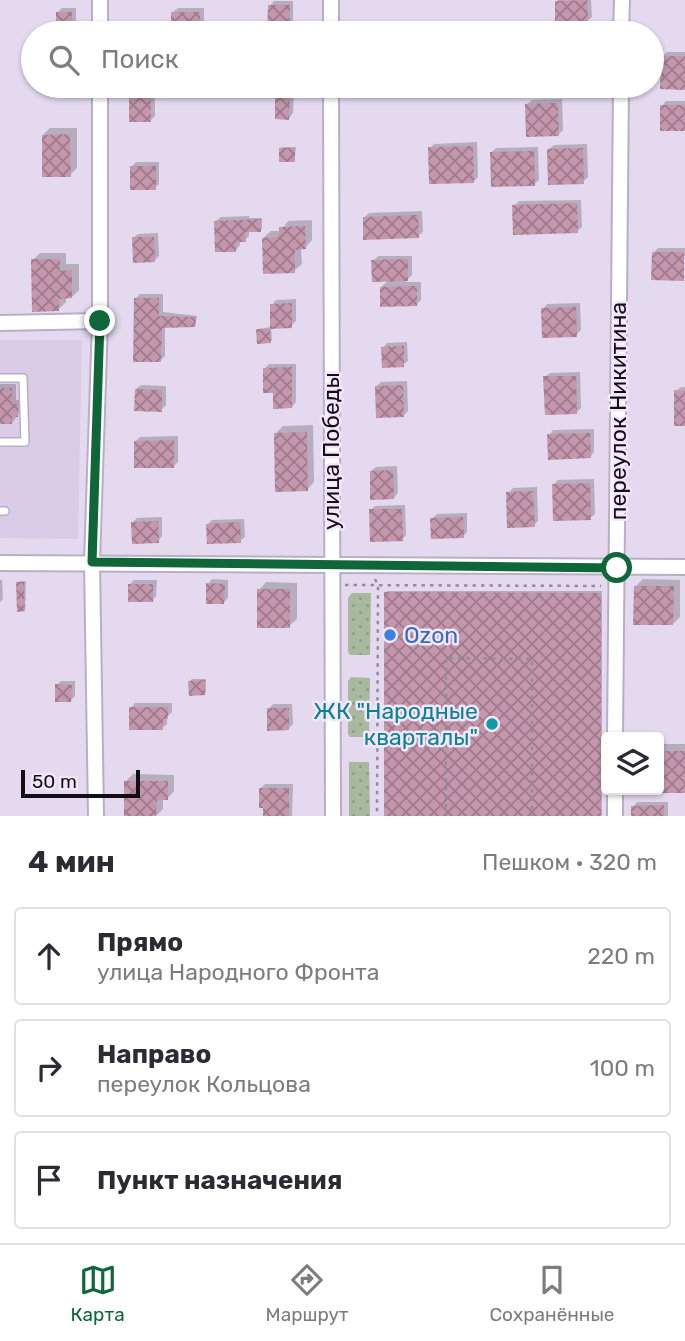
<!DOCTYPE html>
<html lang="ru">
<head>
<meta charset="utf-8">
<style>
  body { margin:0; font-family:Rubik,sans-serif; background:#f2f2f3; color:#2b2b33 }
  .controls { position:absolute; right:21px; bottom:21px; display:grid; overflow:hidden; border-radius:7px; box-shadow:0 2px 5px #0004 }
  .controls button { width:63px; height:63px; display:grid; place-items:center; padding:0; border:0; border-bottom:2px solid #e1e1e2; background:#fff; color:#2b2b33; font:35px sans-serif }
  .scale { position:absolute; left:21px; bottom:18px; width:119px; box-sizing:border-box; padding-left:7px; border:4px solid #120e15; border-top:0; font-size:19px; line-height:24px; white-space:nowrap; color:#120e15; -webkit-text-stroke:5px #f2e6fc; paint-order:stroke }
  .stop { position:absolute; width:21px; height:21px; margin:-16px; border:5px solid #0f6638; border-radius:50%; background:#fff }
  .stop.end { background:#0f6638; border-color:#fff; box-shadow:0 2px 7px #0008 }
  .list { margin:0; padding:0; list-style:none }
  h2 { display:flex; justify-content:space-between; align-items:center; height:91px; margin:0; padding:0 28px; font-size:30px }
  h2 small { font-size:23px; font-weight:400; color:#7c7c81 }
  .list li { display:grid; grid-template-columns:46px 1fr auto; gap:21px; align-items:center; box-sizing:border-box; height:98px; margin:0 14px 14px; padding:0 14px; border:2px solid #e1e1e2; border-radius:7px }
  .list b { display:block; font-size:26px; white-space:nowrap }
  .list p { margin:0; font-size:23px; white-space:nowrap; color:#7c7c81 }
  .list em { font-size:23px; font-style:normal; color:#7c7c81 }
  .icon { flex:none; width:38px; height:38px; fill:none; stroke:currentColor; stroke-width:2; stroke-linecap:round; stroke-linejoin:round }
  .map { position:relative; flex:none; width:685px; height:816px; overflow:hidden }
  .search { position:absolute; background:#fff; box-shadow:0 2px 5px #0004; left:21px; right:21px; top:21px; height:77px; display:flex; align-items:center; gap:18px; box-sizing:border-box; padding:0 24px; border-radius:38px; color:#7c7c81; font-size:26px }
  .sheet { height:427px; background:#fff }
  nav { display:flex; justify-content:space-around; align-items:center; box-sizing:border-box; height:98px; border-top:2px solid #e1e1e2; background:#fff; font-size:19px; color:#7c7c81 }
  nav a { display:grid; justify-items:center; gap:4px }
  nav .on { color:#0f6638 }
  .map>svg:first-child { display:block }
  .built { fill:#dacbe7 }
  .grass { fill:url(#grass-dots) }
  .shadow { fill:#0003 }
  .building { fill:url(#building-cross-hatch) }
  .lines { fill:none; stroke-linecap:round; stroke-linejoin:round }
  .lane-casing { stroke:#b9afc4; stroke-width:10 }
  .street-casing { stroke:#b9afc4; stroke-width:18 }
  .path { stroke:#948c9c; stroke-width:2.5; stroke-dasharray:3.5 5; stroke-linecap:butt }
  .lane { stroke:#fff; stroke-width:7 }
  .street { stroke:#fff; stroke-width:14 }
  .route { stroke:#0f6638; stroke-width:9 }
  .shop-dot { fill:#3f7fe0; stroke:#f2e6fc; stroke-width:2.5 }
  .culture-dot { fill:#0f9aa8; stroke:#f2e6fc; stroke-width:2.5 }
  .labels { text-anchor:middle; stroke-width:5; stroke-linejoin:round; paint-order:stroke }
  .street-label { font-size:23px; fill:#120e15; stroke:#f2e6fc }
  .shop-label { font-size:23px; fill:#366cbe; stroke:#f2e6fc; text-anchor:start }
  .culture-label { font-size:23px; fill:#0d838f; stroke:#f2e6fc; text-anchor:end }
</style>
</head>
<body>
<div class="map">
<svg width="685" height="816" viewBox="0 0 685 816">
  <defs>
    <pattern id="grass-dots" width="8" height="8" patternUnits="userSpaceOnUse" patternTransform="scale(1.75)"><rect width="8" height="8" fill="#a8b9a0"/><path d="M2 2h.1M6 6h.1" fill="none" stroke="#909e89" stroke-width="1.8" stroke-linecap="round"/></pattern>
    <pattern id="building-cross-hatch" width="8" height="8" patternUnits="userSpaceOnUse" patternTransform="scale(1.75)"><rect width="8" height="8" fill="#c497ac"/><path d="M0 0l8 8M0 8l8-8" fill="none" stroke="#9e7a8b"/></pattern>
  </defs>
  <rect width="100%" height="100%" fill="#e4d9ef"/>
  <path class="built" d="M 0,340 L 82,340 L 78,539 L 0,538 Z"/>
  <g class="grass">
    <path d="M 352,593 L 371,593 L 370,655 L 350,655 L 348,652 L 348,598 Z"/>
    <path d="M 351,677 L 370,678 L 369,737 L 350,737 L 348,734 L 348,681 Z"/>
    <path d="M 349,762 L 369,762 L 370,816 L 349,816 Z"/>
  </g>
  <g class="shadow">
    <path d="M 558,0 L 591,0 L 592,17 L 587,21 L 557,2 Z"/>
    <path d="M 274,1 L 293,1 L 293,33 L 269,33 L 270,6 Z"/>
    <path d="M 62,8 L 76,8 L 76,26 L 72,30 L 57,13 Z"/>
    <path d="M 178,8 L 204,8 L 204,32 L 173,33 L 173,12 Z"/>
    <path d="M 667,52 L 685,52 L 685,88 L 662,57 Z"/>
    <path d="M 52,86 L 71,86 L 52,88 Z"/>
    <path d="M 133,86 L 155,86 L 155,116 L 150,121 L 131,88 Z"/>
    <path d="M 398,86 L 478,86 L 474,91 L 398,93 Z"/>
    <path d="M 281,94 L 294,94 L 293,113 L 289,118 L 277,99 Z"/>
    <path d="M 562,99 L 563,130 L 558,135 L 527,104 L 532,100 Z"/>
    <path d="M 666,101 L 685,101 L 685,129 L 662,106 Z"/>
    <path d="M 50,128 L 77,128 L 77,168 L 70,175 L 43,135 Z"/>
    <path d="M 477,142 L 478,177 L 474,181 L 430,148 L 434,144 Z"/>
    <path d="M 587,144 L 588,177 L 583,182 L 549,149 L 554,145 Z"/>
    <path d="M 282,147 L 296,147 L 294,161 L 281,148 Z"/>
    <path d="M 538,147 L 539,180 L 534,184 L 491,153 L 496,148 Z"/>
    <path d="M 136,162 L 159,162 L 159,184 L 155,188 L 131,167 Z"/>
    <path d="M 581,200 L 582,227 L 577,231 L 514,206 L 519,201 Z"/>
    <path d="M 422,211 L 423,232 L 418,236 L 365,217 L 369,213 Z"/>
    <path d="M 249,216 L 249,218 L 262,218 L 262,229 L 249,230 L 249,236 L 245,240 L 240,240 L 240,245 L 236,250 L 216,221 L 221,217 Z"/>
    <path d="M 312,220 L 312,240 L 305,248 L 301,248 L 302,264 L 294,271 L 263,238 L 271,231 L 281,231 L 288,221 Z"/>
    <path d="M 158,233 L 159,256 L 154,261 L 133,238 L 138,234 Z"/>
    <path d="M 658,248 L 685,248 L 683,279 L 654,252 Z"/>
    <path d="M 40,253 L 66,253 L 66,264 L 79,264 L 79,290 L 72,297 L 66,297 L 66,302 L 59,309 L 33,260 Z"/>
    <path d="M 378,256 L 412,256 L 412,275 L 405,282 L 421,282 L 421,300 L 417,304 L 381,287 L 389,280 L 373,261 Z"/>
    <path d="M 140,294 L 163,294 L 163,312 L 197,316 L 195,326 L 165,326 L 165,356 L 161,360 L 136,298 Z"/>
    <path d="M 296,299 L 296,321 L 291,326 L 272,305 L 276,300 Z"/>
    <path d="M 580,303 L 581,330 L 576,335 L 543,309 L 547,304 Z"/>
    <path d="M 271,327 L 272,340 L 270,342 L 258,329 Z"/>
    <path d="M 407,342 L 408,361 L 403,365 L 383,348 L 387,343 Z"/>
    <path d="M 269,364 L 296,364 L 296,402 L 292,407 L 275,391 L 264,369 Z"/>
    <path d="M 580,372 L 581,408 L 577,412 L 545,377 L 550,373 Z"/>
    <path d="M 407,381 L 408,411 L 403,416 L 376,387 L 381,382 Z"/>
    <path d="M 0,384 L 16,384 L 16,400 L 21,400 L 21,410 L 12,423 L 0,423 Z"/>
    <path d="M 141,385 L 166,386 L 166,405 L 161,410 L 136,389 Z"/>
    <path d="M 681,387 L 685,387 L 685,424 L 676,391 Z"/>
    <path d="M 313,425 L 314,482 L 307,490 L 276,433 L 283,426 Z"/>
    <path d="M 594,429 L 594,452 L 590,457 L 549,435 L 553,430 Z"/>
    <path d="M 178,436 L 178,462 L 174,466 L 135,442 L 140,437 Z"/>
    <path d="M 397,466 L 398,493 L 394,498 L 371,471 L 376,467 Z"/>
    <path d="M 594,479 L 595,514 L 590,518 L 554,484 L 558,480 Z"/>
    <path d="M 537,487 L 538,521 L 534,525 L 508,493 L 513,488 Z"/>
    <path d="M 405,505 L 406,535 L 402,540 L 371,510 L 375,506 Z"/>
    <path d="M 467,513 L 467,532 L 463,537 L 432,519 L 437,514 Z"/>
    <path d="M 162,517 L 162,536 L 158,541 L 133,522 L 137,518 Z"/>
    <path d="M 244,519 L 245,537 L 240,541 L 208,524 L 212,520 Z"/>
    <path d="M 212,579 L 228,580 L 228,598 L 224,602 L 208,584 Z"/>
    <path d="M 643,579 L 680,580 L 680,617 L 673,624 L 636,586 Z"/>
    <path d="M 0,580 L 2,580 L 3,599 L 0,602 Z"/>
    <path d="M 134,580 L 157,580 L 156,596 L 152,601 L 130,584 Z"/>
    <path d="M 20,581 L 26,581 L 25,610 L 18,583 Z"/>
    <path d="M 266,582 L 297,583 L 297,619 L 289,626 L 259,590 Z"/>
    <path d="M 387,591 L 602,591 L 602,816 L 385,816 L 386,593 Z"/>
    <path d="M 192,679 L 206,679 L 206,692 L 205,693 L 190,681 Z"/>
    <path d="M 61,681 L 75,681 L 75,696 L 71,700 L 57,685 Z"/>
    <path d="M 135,703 L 172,703 L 172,712 L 167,717 L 167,724 L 162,728 L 131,708 Z"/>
    <path d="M 273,704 L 292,704 L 293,724 L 288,729 L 269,709 Z"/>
    <path d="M 659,744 L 685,744 L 685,791 L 634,791 L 659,790 Z"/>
    <path d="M 133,774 L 174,775 L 174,791 L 167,799 L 163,799 L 163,809 L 156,816 L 126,781 Z"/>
    <path d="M 265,784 L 293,784 L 292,816 L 265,816 L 260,789 Z"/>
    <path d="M 637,802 L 668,802 L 668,816 L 633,816 L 633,807 Z"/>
  </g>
  <g class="building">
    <path d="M 587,0 L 588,23 L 555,24 L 555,1 Z"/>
    <path d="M 268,5 L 290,5 L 289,33 L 267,33 Z"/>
    <rect x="56" y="12" width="16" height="20"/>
    <rect x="171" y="12" width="29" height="21"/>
    <path d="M 661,56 L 685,56 L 685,90 L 660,89 Z"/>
    <path d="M 396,86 L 474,86 L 474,92 L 397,94 Z"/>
    <rect x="129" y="88" width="22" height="34"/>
    <path d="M 275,98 L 290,98 L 289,120 L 275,119 Z"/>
    <path d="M 558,103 L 559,136 L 526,137 L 525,104 Z"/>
    <rect x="660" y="105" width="25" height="26"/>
    <path d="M 70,134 L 71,177 L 42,177 L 42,135 Z"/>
    <path d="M 473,146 L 474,183 L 429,184 L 428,147 Z"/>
    <rect x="279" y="148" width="16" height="14"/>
    <path d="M 583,148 L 584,184 L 548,185 L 547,149 Z"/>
    <path d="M 534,151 L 535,186 L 491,187 L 490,152 Z"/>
    <rect x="130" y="166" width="26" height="24"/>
    <path d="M 577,203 L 578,233 L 513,235 L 512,205 Z"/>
    <path d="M 418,215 L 419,238 L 363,240 L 363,217 Z"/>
    <path d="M 261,219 L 261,232 L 245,232 L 246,242 L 236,242 L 236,252 L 215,252 L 214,221 Z"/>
    <path d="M 305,226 L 306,249 L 295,250 L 295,273 L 263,274 L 262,238 L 279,237 L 279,227 Z"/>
    <path d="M 132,237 L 154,237 L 155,262 L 133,263 Z"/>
    <path d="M 652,252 L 684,252 L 684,281 L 651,280 Z"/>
    <path d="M 31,259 L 60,259 L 60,271 L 72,270 L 72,298 L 59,299 L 59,311 L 32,312 Z"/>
    <path d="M 408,259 L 408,281 L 372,282 L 371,260 Z"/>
    <path d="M 417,286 L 417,306 L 380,307 L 380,287 Z"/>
    <path d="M 134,298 L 159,298 L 159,316 L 196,317 L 195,327 L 162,328 L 161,362 L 133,362 Z"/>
    <path d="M 292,303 L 292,328 L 270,329 L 270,304 Z"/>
    <path d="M 576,307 L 577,337 L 542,338 L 541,308 Z"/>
    <path d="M 256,329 L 270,329 L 271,343 L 257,344 Z"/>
    <path d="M 404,346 L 404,367 L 382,368 L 381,347 Z"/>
    <path d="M 292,367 L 292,408 L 273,409 L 273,393 L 263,393 L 263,368 Z"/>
    <path d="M 543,376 L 576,376 L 577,414 L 545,415 Z"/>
    <path d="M 403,385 L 404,417 L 376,418 L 375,386 Z"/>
    <path d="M 0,388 L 12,388 L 12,404 L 18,404 L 18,417 L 12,417 L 12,424 L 0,424 Z"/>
    <path d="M 135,389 L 162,390 L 162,412 L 134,411 Z"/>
    <path d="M 674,390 L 685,391 L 685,426 L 674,426 Z"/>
    <path d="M 307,432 L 308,491 L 275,492 L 274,433 Z"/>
    <path d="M 590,433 L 591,458 L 548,460 L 547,434 Z"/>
    <path d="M 174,440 L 174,468 L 134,468 L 134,441 Z"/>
    <path d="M 393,470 L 394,499 L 370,500 L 370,471 Z"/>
    <path d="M 590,483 L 591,520 L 553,521 L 552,484 Z"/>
    <path d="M 533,491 L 535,527 L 507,528 L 506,492 Z"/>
    <path d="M 369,509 L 402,509 L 403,541 L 370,542 Z"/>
    <path d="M 463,517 L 464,538 L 431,539 L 430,518 Z"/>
    <path d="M 158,521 L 159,543 L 132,544 L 131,522 Z"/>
    <path d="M 240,522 L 241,543 L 207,544 L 206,524 Z"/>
    <path d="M 16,582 L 24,582 L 25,611 L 17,612 Z"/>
    <path d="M 206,583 L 225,584 L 224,604 L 206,604 Z"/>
    <rect x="128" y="584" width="25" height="18"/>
    <path d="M 634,586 L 674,586 L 673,625 L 633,625 Z"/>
    <rect x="257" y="589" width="33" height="39"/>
    <path d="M 384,592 L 601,593 L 601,816 L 384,816 Z"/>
    <path d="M 205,680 L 205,695 L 189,696 L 188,681 Z"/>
    <path d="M 55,684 L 72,685 L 71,702 L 55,702 Z"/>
    <path d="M 129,707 L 168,707 L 168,719 L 163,719 L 163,730 L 129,730 Z"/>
    <path d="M 267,708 L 289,708 L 289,730 L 267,731 Z"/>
    <path d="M 659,751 L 685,751 L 685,793 L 632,793 L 632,790 L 659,790 Z"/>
    <path d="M 124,781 L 168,781 L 168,800 L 157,800 L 156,816 L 124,816 Z"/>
    <path d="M 259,788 L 289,788 L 289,816 L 263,816 L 263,808 L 259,808 Z"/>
    <path d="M 664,805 L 664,816 L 631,816 L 631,806 Z"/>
  </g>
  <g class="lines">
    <defs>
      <g id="lane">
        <path d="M 0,378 L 23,378 L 25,442 L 0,442"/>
        <path d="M 0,511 L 5,511"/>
      </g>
      <g id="street">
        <path d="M 100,0 L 100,33"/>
        <path d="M 331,0 L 331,33"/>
        <path d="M 621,33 L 622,0"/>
        <path d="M 331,86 L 333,816"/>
        <path d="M 0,323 L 100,321"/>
        <path d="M 0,563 L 685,567"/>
        <path d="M 615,737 L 621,86"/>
        <path d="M 96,816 L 92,562 L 100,321 L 100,86"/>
        <path d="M 615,816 L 615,790"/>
      </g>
    </defs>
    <use href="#lane" class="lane-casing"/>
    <use href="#street" class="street-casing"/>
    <g class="path">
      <path d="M 375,579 L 378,585 L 377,816"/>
      <path d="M 345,585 L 601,586"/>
      <path d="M 604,778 L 604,746"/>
      <path d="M 446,816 L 446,658 L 532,659 L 532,816"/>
    </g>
    <use href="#lane" class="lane"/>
    <use href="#street" class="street"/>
  </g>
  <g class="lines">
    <path class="route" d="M 100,321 L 92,562 L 617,568"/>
  </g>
  <circle class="shop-dot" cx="390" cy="635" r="7"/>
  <circle class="culture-dot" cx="492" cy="724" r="7"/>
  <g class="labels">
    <g class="street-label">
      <text transform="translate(618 411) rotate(-90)" y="8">переулок Никитина</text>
      <text transform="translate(331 451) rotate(-90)" y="8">улица Победы</text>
    </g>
    <g class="shop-label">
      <text x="404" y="643">Ozon</text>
    </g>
    <g class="culture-label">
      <text x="478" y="719">ЖК "Народные<tspan x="478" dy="26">кварталы"</tspan></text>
    </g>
  </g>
</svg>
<div class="controls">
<button><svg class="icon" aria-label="layers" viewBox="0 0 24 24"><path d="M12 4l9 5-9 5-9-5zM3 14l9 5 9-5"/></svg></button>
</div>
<div class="scale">50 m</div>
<div class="stop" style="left:617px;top:568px"></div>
<div class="stop end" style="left:100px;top:321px"></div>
<div class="search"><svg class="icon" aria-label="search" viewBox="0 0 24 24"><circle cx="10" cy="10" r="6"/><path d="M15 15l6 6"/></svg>Поиск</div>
</div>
<section class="sheet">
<h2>4 мин<small>Пешком · 320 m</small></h2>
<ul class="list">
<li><svg class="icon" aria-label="ahead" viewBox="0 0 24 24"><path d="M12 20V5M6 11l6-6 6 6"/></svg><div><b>Прямо</b><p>улица Народного Фронта</p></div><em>220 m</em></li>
<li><svg class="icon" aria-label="right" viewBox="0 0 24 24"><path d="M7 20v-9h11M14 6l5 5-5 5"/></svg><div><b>Направо</b><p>переулок Кольцова</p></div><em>100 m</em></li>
<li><svg class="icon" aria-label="arrive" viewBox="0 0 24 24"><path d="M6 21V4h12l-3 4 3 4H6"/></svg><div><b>Пункт назначения</b></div></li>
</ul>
</section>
<nav>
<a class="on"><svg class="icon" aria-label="map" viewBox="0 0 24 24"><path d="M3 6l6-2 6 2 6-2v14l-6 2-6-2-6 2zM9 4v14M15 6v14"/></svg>Карта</a>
<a><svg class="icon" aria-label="directions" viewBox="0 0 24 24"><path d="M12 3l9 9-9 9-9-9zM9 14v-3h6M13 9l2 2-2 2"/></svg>Маршрут</a>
<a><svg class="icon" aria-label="saved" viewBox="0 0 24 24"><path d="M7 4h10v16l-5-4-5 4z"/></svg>Сохранённые</a>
</nav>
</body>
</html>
